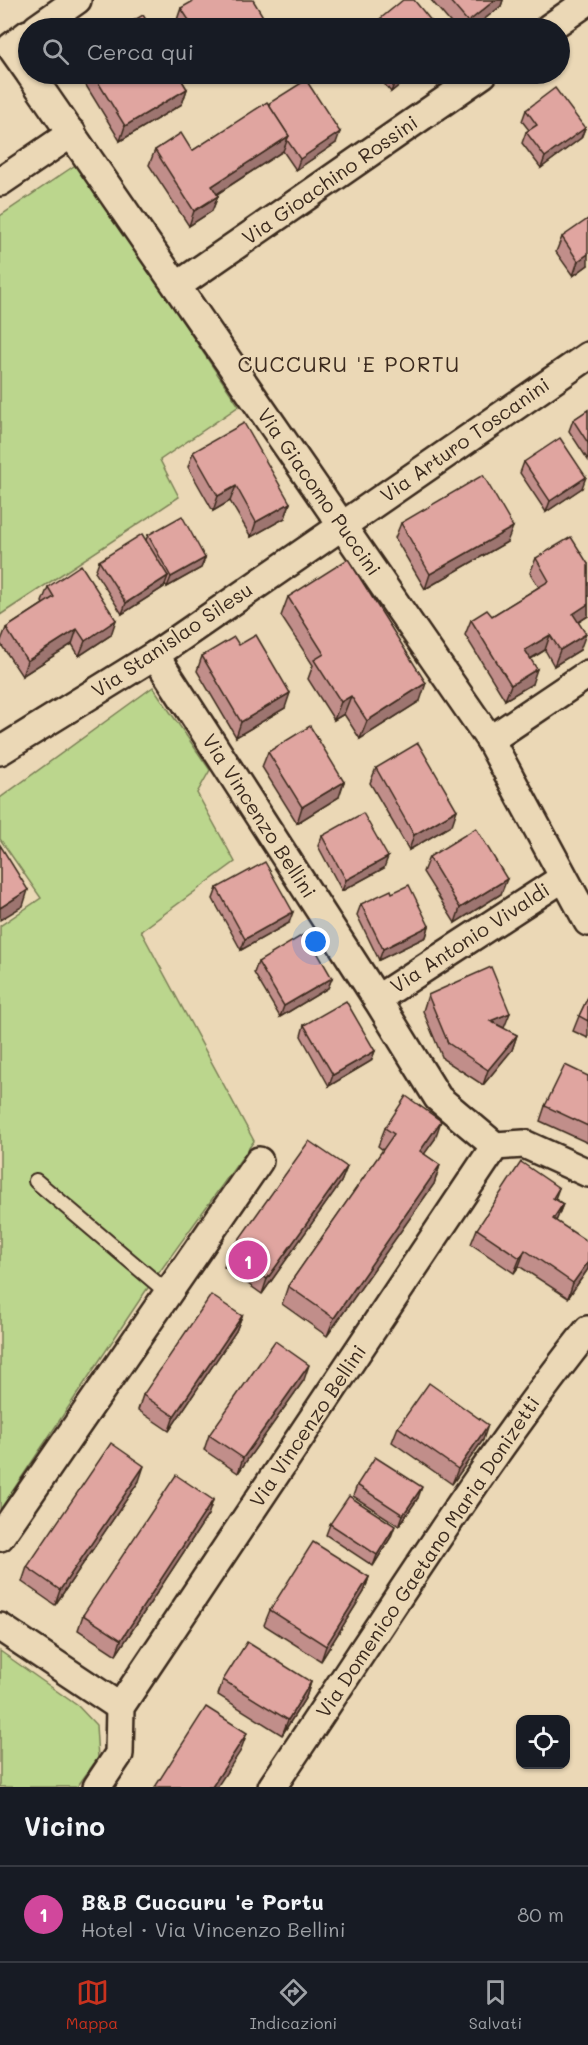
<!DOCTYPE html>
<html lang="it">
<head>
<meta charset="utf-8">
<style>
  body { margin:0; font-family:Mali,sans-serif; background:#242831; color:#f1f3f6 }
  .controls { position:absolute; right:18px; bottom:18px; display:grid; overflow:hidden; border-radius:12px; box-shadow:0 2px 4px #0004 }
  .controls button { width:54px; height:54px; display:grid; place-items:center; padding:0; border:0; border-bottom:2px solid #363941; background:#171b24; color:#f1f3f6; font:30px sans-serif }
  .you { position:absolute; left:316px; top:942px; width:21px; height:21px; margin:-15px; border:4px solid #fff; border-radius:50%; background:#1a73e8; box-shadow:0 0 0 9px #1a73e833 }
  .badge { display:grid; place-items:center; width:39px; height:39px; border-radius:50%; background:#c8321e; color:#fff; font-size:20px; font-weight:700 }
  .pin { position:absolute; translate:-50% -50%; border:3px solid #fff; box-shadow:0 2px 6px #0006 }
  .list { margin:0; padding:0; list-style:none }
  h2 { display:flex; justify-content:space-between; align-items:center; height:78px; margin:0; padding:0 24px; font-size:26px }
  h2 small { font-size:20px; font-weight:400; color:#9ea1a6 }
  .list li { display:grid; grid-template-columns:39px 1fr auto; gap:18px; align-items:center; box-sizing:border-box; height:96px; padding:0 24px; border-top:2px solid #363941 }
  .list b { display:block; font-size:22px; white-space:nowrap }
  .list p { margin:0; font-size:20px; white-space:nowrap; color:#9ea1a6 }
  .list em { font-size:20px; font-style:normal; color:#9ea1a6 }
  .icon { flex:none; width:33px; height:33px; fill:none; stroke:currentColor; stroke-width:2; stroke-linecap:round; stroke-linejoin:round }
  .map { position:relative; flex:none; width:588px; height:1787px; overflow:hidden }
  .search { position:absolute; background:#171b24; box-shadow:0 2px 4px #0004; left:18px; right:18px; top:18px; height:66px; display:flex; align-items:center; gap:15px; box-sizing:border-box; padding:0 21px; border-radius:33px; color:#9ea1a6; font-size:22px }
  .sheet { height:174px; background:#171b24 }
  nav { display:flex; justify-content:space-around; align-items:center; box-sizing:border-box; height:84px; border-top:2px solid #363941; background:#171b24; font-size:16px; color:#9ea1a6 }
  nav a { display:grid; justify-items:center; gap:3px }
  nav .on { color:#c8321e }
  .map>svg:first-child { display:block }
  .green { fill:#bbd68d; stroke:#7b8056; stroke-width:1.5 }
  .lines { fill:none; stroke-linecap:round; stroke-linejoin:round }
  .service-casing { stroke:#3b2a1e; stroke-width:18 }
  .minor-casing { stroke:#3b2a1e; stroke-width:32 }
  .service { stroke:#ebd8b6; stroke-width:14 }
  .minor { stroke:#ebd8b6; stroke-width:27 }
  .wall { fill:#c18e8a; stroke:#3b2a1e; stroke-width:1.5 }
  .shaded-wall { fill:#9d7470; stroke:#3b2a1e; stroke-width:1.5 }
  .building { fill:#e0a5a0; stroke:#3b2a1e; stroke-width:1.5 }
  .labels { text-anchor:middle; stroke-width:4.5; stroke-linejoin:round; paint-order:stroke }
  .street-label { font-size:20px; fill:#3b2a1e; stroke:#ebd8b6 }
  .neighbourhood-label { font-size:21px; letter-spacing:1.5px; fill:#3b2a1e; stroke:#ebd8b6 }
</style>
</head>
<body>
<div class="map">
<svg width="588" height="1787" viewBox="0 0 588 1787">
  <rect width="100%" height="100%" fill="#ebd8b6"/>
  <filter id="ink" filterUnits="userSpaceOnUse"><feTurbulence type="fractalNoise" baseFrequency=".0167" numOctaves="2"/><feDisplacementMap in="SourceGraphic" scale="12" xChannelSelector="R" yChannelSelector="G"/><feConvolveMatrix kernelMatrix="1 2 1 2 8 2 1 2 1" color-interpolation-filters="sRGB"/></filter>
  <g filter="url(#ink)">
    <g class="green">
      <path d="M 77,164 L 239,406 L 160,460 L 179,497 L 0,615 L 0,216 Z"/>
      <path d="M 153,687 L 210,770 L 197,793 L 235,862 L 141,931 L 254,1141 L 145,1292 L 0,1510 L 0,926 L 41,898 L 0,839 L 0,798 Z"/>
      <path d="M 0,1651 L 78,1706 L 96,1725 L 98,1758 L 77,1787 L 0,1787 Z"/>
    </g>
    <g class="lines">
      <defs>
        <path id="service" d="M 36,1181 L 168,1293"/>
        <g id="minor">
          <path d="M 37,28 L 77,0"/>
          <path d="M 549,28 L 588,1"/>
          <path d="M 28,34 L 11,47 L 28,71"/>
          <path d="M 30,74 L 490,740 L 588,922"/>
          <path d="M 0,182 L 72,133"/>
          <path d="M 177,286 L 483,74"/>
          <path d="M 155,655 L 377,999 L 438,1098 L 495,1146 L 524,1144 L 588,1173"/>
          <path d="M 490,740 L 588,674"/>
          <path d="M 0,751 L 155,655 L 588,356"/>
          <path d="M 377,999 L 563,878"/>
          <path d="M 0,1537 L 259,1161"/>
          <path d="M 0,1627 L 120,1707"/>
          <path d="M 97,1787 L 119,1754 L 120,1707 L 495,1146"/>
          <path d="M 272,1787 C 376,1634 473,1475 588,1330"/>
        </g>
      </defs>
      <use href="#service" class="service-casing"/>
      <use href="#minor" class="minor-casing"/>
      <use href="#service" class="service"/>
      <use href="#minor" class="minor"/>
    </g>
    <g class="wall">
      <path d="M 431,0 L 503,0 L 501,6 L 473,28 L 455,28 Z"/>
      <path d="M 181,8 L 270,28 L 179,28 L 176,23 Z"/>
      <path d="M 79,74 L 178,74 L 187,89 L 182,104 L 120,141 Z"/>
      <path d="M 206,74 L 218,74 L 209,79 Z"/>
      <path d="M 376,74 L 413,74 L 391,92 Z"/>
      <path d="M 268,104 L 336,143 L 296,170 L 283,151 L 217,194 L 218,196 L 212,211 L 189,226 L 149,165 L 155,150 L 192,151 Z"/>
      <path d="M 526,110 L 585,128 L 581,138 L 541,168 L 522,143 L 526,132 L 529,130 L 522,121 Z"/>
      <path d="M 562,237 L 588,265 L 573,276 L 556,252 Z"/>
      <path d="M 588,410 L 588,460 L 569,431 L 573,420 Z"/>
      <path d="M 193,452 L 290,503 L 285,518 L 251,537 L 230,501 L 213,511 L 188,467 Z"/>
      <path d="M 524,462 L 582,488 L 546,512 L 520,473 Z"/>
      <path d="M 401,523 L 507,542 L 425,589 L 395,538 Z"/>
      <path d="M 148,535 L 205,558 L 201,568 L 167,587 L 165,584 L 164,587 L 122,614 L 95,572 L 99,561 L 146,540 Z"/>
      <path d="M 536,558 L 588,564 L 588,616 L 578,622 L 580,650 L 554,666 L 545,650 L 531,659 L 532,684 L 505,700 L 465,635 L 471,620 L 492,616 L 539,587 L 530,573 Z"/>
      <path d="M 48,587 L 111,635 L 79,656 L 72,644 L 22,676 L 0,643 L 6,628 L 43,604 L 42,602 Z"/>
      <path d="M 288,597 L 420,701 L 360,739 L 344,714 L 334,720 L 308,679 L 313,665 L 281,616 Z"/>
      <path d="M 239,645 L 285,708 L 236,737 L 197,671 L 202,656 Z"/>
      <path d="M 268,752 L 339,797 L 297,823 L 262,767 Z"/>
      <path d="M 376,768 L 452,825 L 409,850 L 370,783 Z"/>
      <path d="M 322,836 L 384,868 L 342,891 L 318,846 Z"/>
      <path d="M 429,857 L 501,894 L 455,923 L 423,872 Z"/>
      <path d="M 217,888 L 289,923 L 241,950 L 213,899 Z"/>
      <path d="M 392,893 L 429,926 L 426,937 L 379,960 L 357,915 L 361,904 Z"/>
      <path d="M 258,962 L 332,978 L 328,988 L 280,1017 L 254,973 Z"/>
      <path d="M 428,995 L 517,1035 L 512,1050 L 483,1085 L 443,1059 L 423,1011 Z"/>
      <path d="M 588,997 L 588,1038 L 573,1031 L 579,1016 Z"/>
      <path d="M 304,1025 L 375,1051 L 371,1061 L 329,1086 L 301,1036 Z"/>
      <path d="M 588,1076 L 588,1143 L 540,1121 L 545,1106 Z"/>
      <path d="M 385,1128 L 435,1139 L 424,1154 L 440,1165 L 434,1184 L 327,1336 L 282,1304 L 288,1286 L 383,1150 L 378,1146 Z"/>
      <path d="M 347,1167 L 341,1182 L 262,1294 L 224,1267 L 230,1252 Z"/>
      <path d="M 559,1188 L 555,1199 L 563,1204 L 556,1221 L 588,1269 L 568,1298 L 519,1266 L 514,1273 L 471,1244 L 477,1229 Z"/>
      <path d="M 242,1316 L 236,1331 L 169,1431 L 138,1410 L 143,1395 Z"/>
      <path d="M 304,1380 L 238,1473 L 204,1450 L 209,1435 Z"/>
      <path d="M 398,1427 L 483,1440 L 452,1484 L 392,1442 Z"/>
      <path d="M 139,1481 L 55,1605 L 22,1582 L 27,1567 Z"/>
      <path d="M 357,1485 L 418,1498 L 399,1526 L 353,1496 Z"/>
      <path d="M 213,1500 L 208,1515 L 116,1655 L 78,1630 L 83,1615 Z"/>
      <path d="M 330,1524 L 391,1537 L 373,1566 L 326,1535 Z"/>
      <path d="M 369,1577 L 364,1592 L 321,1661 L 264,1625 L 270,1610 Z"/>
      <path d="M 223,1680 L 311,1682 L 306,1697 L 282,1735 L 218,1695 Z"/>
    </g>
    <g class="shaded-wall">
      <path d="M 495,0 L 503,0 L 501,6 L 473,28 L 465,28 L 468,22 Z"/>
      <path d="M 211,74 L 218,74 L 209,79 Z"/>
      <path d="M 400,74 L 413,74 L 391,92 L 397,76 Z"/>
      <path d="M 187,89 L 182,104 L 120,141 L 125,126 Z"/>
      <path d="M 585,128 L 581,138 L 541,168 L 545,157 Z"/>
      <path d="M 340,132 L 336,143 L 296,170 L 300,159 Z"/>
      <path d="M 289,136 L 283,151 L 206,201 L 212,186 Z"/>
      <path d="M 218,196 L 212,211 L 189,226 L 194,211 Z"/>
      <path d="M 588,254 L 588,265 L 573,276 L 578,261 Z"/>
      <path d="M 586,477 L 582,488 L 546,512 L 550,501 Z"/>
      <path d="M 236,486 L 230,501 L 213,511 L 218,496 Z"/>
      <path d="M 290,503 L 285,518 L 251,537 L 256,522 Z"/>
      <path d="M 513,527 L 507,542 L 425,589 L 430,574 Z"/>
      <path d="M 205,558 L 201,568 L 167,587 L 171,577 Z"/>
      <path d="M 168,576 L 164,587 L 122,614 L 126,603 Z"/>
      <path d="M 588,604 L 588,616 L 568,629 L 573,614 Z"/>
      <path d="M 116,620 L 111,635 L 79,656 L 85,641 Z"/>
      <path d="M 77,629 L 72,644 L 22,676 L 27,661 Z"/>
      <path d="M 586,634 L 580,650 L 554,666 L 560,650 Z"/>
      <path d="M 550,635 L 545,650 L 520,665 L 525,650 Z"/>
      <path d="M 537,669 L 532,684 L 505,700 L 511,685 Z"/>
      <path d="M 426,683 L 420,701 L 360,739 L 367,721 Z"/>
      <path d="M 290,693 L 285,708 L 236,737 L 241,722 Z"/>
      <path d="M 351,696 L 344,714 L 334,720 L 341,702 Z"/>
      <path d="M 344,782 L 339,797 L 297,823 L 302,807 Z"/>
      <path d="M 457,810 L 452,825 L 409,850 L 414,835 Z"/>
      <path d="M 388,857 L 384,868 L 342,891 L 346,880 Z"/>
      <path d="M 507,879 L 501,894 L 455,923 L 460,908 Z"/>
      <path d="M 28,890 L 23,906 L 0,920 L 0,908 Z"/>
      <path d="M 293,912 L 289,923 L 241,950 L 245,939 Z"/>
      <path d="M 429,926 L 426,937 L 379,960 L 383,949 Z"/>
      <path d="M 332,978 L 328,988 L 280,1017 L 284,1006 Z"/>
      <path d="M 510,1013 L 504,1028 L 490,1021 Z"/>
      <path d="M 517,1035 L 512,1050 L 483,1085 L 488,1070 Z"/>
      <path d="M 375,1051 L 371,1061 L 329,1086 L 333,1075 Z"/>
      <path d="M 441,1121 L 435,1139 L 413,1170 L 420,1151 Z"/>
      <path d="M 440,1165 L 434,1184 L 327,1336 L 334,1318 Z"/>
      <path d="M 347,1167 L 341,1182 L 262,1294 L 267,1279 Z"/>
      <path d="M 563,1204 L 557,1219 L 547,1234 L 553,1219 Z"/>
      <path d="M 525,1250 L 519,1266 L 514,1273 L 520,1258 Z"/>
      <path d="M 588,1262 L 588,1269 L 568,1298 L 573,1283 Z"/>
      <path d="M 242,1316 L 236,1331 L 169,1431 L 174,1416 Z"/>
      <path d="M 309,1365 L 304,1380 L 238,1473 L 243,1458 Z"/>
      <path d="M 488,1425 L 483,1440 L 452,1484 L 458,1469 Z"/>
      <path d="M 144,1466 L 139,1481 L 55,1605 L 60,1590 Z"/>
      <path d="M 422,1487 L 418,1498 L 399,1526 L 403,1515 Z"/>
      <path d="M 213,1500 L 208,1515 L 116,1655 L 121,1640 Z"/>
      <path d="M 395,1526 L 391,1537 L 373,1566 L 377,1555 Z"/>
      <path d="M 369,1577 L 364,1592 L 321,1661 L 326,1646 Z"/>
      <path d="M 311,1682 L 306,1697 L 282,1735 L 288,1720 Z"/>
      <path d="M 247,1733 L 240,1752 L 217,1787 L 212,1787 Z"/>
    </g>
    <g class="building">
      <path d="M 195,0 L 253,0 L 270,28 L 194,28 L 181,8 Z"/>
      <path d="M 403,0 L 414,0 L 437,28 L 369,28 Z"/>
      <path d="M 449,0 L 495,0 L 468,22 Z"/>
      <path d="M 143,15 L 151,28 L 121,28 Z"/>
      <path d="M 93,74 L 178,74 L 187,89 L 125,126 Z"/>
      <path d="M 306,80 L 340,132 L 300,159 L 287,140 L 289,136 L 268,104 Z"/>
      <path d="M 555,88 L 585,128 L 545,157 L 526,132 L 537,125 L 526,110 Z"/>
      <path d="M 267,102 L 289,136 L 212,186 L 218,196 L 194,211 L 155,150 L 181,133 L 192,151 Z"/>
      <path d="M 588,219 L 588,254 L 578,261 L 562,237 Z"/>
      <path d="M 588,410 L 588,443 L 573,420 Z"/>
      <path d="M 244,423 L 290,503 L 256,522 L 236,486 L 218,496 L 193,452 Z"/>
      <path d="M 560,438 L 586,477 L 550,501 L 524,462 Z"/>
      <path d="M 483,475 L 513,527 L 430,574 L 401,523 Z"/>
      <path d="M 182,516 L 205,558 L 171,577 L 148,535 Z"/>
      <path d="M 142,534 L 168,576 L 126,603 L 99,561 Z"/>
      <path d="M 571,537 L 588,564 L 588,604 L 573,614 L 586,634 L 560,650 L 550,635 L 525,650 L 537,669 L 511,685 L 471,620 L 487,610 L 492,616 L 549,581 L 536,558 Z"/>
      <path d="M 348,559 L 426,683 L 367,721 L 351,696 L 341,702 L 314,660 L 324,654 L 288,597 Z"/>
      <path d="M 81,565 L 116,620 L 85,641 L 77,629 L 27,661 L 6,628 L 54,597 L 48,587 Z"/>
      <path d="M 256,635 L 290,693 L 241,722 L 202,656 L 234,637 L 239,645 Z"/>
      <path d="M 310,726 L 344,782 L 302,807 L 268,752 Z"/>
      <path d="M 418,743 L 457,810 L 414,835 L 376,768 Z"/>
      <path d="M 363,813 L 388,857 L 346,880 L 322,836 Z"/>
      <path d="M 476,828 L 507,879 L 460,908 L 429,857 Z"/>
      <path d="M 0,845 L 28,890 L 0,908 Z"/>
      <path d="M 265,862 L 293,912 L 245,939 L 217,888 Z"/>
      <path d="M 409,885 L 429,926 L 383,949 L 361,904 L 391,890 L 392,893 Z"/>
      <path d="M 306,933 L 332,978 L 284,1006 L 258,962 Z"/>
      <path d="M 491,967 L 510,1013 L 490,1021 L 517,1035 L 488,1070 L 448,1043 L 428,995 Z"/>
      <path d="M 588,997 L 588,1021 L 579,1016 Z"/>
      <path d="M 346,1001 L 375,1051 L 333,1075 L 304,1025 Z"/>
      <path d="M 565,1065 L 588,1076 L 588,1126 L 545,1106 Z"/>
      <path d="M 406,1096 L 441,1121 L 420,1151 L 440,1165 L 334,1318 L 288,1286 L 394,1134 L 385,1128 Z"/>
      <path d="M 309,1141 L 347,1167 L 267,1279 L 230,1252 Z"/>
      <path d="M 521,1162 L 559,1188 L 553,1198 L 563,1204 L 553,1219 L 588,1242 L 588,1262 L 573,1283 L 525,1250 L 520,1258 L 477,1229 Z"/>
      <path d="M 211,1295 L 242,1316 L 174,1416 L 143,1395 Z"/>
      <path d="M 275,1341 L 309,1365 L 243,1458 L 209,1435 Z"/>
      <path d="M 429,1383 L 488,1425 L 458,1469 L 398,1427 Z"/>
      <path d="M 111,1443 L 144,1466 L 60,1590 L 27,1567 Z"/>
      <path d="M 375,1457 L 422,1487 L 403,1515 L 357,1485 Z"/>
      <path d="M 176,1475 L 213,1500 L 121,1640 L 83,1615 Z"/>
      <path d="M 349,1496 L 395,1526 L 377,1555 L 330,1524 Z"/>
      <path d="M 313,1542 L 369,1577 L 326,1646 L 270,1610 Z"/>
      <path d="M 247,1642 L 311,1682 L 288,1720 L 223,1680 Z"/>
      <path d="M 206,1707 L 247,1733 L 212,1787 L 155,1787 Z"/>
    </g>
  </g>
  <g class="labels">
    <g class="street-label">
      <text transform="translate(330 180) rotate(-35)" y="7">Via Gioachino Rossini</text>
      <text transform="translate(465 440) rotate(-35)" y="7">Via Arturo Toscanini</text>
      <text transform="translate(319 492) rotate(55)" y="7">Via Giacomo Puccini</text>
      <text transform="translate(172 640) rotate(-34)" y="7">Via Stanislao Silesu</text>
      <text transform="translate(259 816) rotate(57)" y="7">Via Vincenzo Bellini</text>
      <text transform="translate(470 938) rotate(-33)" y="7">Via Antonio Vivaldi</text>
      <text transform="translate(308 1426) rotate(-56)" y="7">Via Vincenzo Bellini</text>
      <text transform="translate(428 1557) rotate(-56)" y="7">Via Domenico Gaetano Maria Donizetti</text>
    </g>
    <g class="neighbourhood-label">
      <text x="349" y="372">CUCCURU 'E PORTU</text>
    </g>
  </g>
</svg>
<div class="controls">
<button><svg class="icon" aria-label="locate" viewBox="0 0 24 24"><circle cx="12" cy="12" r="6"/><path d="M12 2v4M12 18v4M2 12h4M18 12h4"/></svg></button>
</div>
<div class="you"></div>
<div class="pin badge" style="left:248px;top:1260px;background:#d1479c">1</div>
<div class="search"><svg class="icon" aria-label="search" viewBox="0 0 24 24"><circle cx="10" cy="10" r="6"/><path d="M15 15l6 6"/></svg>Cerca qui</div>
</div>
<section class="sheet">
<h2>Vicino<small></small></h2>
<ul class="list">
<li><span class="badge" style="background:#d1479c">1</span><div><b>B&amp;B Cuccuru 'e Portu</b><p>Hotel · Via Vincenzo Bellini</p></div><em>80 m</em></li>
</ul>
</section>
<nav>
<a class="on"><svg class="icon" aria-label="map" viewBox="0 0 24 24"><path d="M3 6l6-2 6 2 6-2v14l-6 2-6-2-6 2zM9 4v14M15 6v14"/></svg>Mappa</a>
<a><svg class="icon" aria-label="directions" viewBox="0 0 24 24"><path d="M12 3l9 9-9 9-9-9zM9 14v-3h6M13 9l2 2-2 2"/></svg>Indicazioni</a>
<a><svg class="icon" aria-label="saved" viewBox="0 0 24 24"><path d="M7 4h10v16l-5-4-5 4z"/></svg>Salvati</a>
</nav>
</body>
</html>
